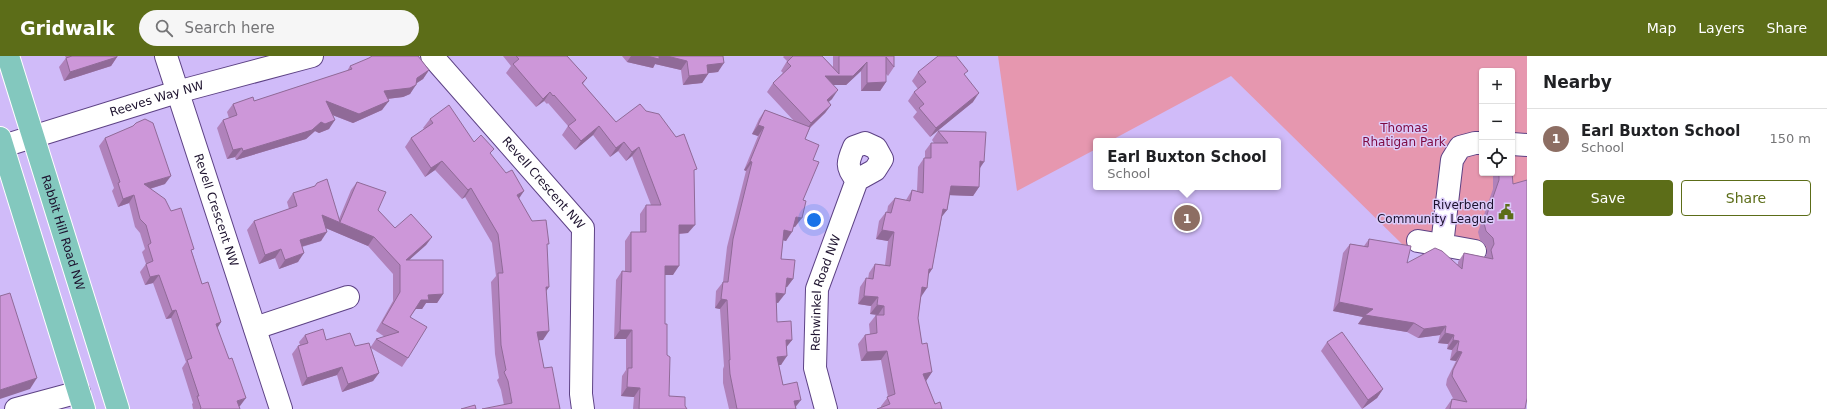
<!DOCTYPE html>
<html lang="en">
<head>
<meta charset="utf-8">
<style>
  body { margin:0; font-family:"DejaVu Sans",sans-serif; background:#f6f6f6; color:#202124 }
  .controls { position:absolute; right:12px; top:12px; display:grid; overflow:hidden; border-radius:4px; box-shadow:0 1px 3px #0004 }
  .controls button { width:36px; height:36px; display:grid; place-items:center; padding:0; border:0; border-bottom:1px solid #e0e0e0; background:#fff; color:#202124; font:20px sans-serif }
  .you { position:absolute; left:814px; top:164px; width:14px; height:14px; margin:-10px; border:3px solid #fff; border-radius:50%; background:#1a73e8; box-shadow:0 0 0 6px #1a73e833 }
  .badge { display:grid; place-items:center; width:26px; height:26px; border-radius:50%; background:#5c6d18; color:#fff; font-size:13px; font-weight:700 }
  .pin { position:absolute; translate:-50% -50%; border:2px solid #fff; box-shadow:0 1px 4px #0006 }
  .popup { position:absolute; left:1093px; top:82px; width:188px; height:52px; box-sizing:border-box; display:grid; place-content:center; border-radius:4px; background:#fff; filter:drop-shadow(0 1px 3px #0005); font-size:13px; white-space:nowrap; color:#757577 }
  .popup b { font-size:15px; color:#202124 }
  .popup::after { content:''; position:absolute; left:50%; top:100%; margin-left:-8px; border:8px solid transparent; border-top-color:#fff }
  .list { margin:0; padding:0; list-style:none }
  h2 { display:flex; justify-content:space-between; align-items:center; height:52px; margin:0; padding:0 16px; font-size:17px }
  h2 small { font-size:13px; font-weight:400; color:#757577 }
  .list li { display:grid; grid-template-columns:26px 1fr auto; gap:12px; align-items:center; box-sizing:border-box; height:60px; padding:0 16px; border-top:1px solid #e0e0e0 }
  .list b { display:block; font-size:15px; white-space:nowrap }
  .list p { margin:0; font-size:13px; white-space:nowrap; color:#757577 }
  .list em { font-size:13px; font-style:normal; color:#757577 }
  .actions { display:flex; gap:8px; padding:12px 16px }
  .actions a { flex:1; padding:9px 0; border:1px solid #5c6d18; border-radius:4px; text-align:center; font-size:14px; color:#5c6d18 }
  .actions .main { background:#5c6d18; color:#fff }
  .icon { flex:none; width:22px; height:22px; fill:none; stroke:currentColor; stroke-width:2; stroke-linecap:round; stroke-linejoin:round }
  .map { position:relative; flex:none; width:1527px; height:353px; overflow:hidden }
  header { display:flex; align-items:center; gap:24px; box-sizing:border-box; height:56px; padding:0 20px; background:#5c6d18; color:#fff }
  header strong { font-size:19px }
  nav { display:flex; gap:22px; margin-inline-start:auto; font-size:14px }
  .search { width:280px; height:36px; background:#f6f6f6; display:flex; align-items:center; gap:10px; box-sizing:border-box; padding:0 14px; border-radius:22px; color:#757577; font-size:15px }
  main { display:flex }
  aside { flex:1; background:#fff }
  .map>svg:first-child { display:block }
  .green { fill:#e697af; fill-rule:evenodd }
  .lines { fill:none; stroke-linecap:round; stroke-linejoin:round }
  .minor-casing { stroke:#5d4285; stroke-width:24 }
  .major-casing { stroke:#fff; stroke-width:24 }
  .minor { stroke:#fff; stroke-width:22 }
  .major { stroke:#83c8be; stroke-width:22 }
  .wall { fill:#b082bb }
  .shaded-wall { fill:#906a98 }
  .building { fill:#cd97d9; stroke:#906a98 }
  .labels { text-anchor:middle; stroke-width:3; stroke-linejoin:round; paint-order:stroke }
  .street-label { font-size:12px; fill:#1d122e; stroke:#dbcbfa }
  .park-label { font-size:12px; fill:#7e0941; stroke:#dbcbfa }
  .poi-label { font-size:12px; fill:#1d122e; stroke:#dbcbfa; text-anchor:end }
</style>
</head>
<body>
<header>
<strong>Gridwalk</strong>
<div class="search"><svg class="icon" aria-label="search" viewBox="0 0 24 24"><circle cx="10" cy="10" r="6"/><path d="M15 15l6 6"/></svg>Search here</div>
<nav><a>Map</a><a>Layers</a><a>Share</a></nav>
</header>
<main>
<div class="map">
<svg width="1527" height="353" viewBox="0 0 1527 353">
  <rect width="100%" height="100%" fill="#d0bbf9"/>
  <path class="green" d="M 998,0 L 1527,0 L 1527,195 L 1500,199 L 1403,189 L 1231,20 L 1110,85 L 1096,85 L 1096,93 L 1017,135 ZM 1482,15 L 1512,15 L 1512,117 L 1482,117 Z"/>
  <g class="lines">
    <defs>
      <g id="minor">
        <path id="s1" d="M 166,0 L 281,353"/>
        <path id="s2" d="M 432,0 L 583,172 L 581,338 L 583,353"/>
        <path d="M 1512,88 L 1527,89"/>
        <path id="s3" d="M 0,91 L 177,36 L 312,0"/>
        <path d="M 1418,185 L 1442,189"/>
        <path d="M 1475,195 L 1442,189 L 1452,104 L 1460,91 L 1475,87 L 1482,87"/>
        <path d="M 255,272 L 348,241"/>
        <path d="M 16,353 L 79,336"/>
        <path id="s4" d="M 826,353 L 815,312 L 817,233 L 857,124 L 875,114 L 882,103 L 876,92 L 865,87 L 854,91 C 848,105 845,111 857,124"/>
      </g>
      <g id="major">
        <path id="s5" d="M 8,0 L 118,353"/>
        <path d="M 0,82 L 84,353"/>
      </g>
    </defs>
    <use href="#minor" class="minor-casing"/>
    <use href="#major" class="major-casing"/>
    <use href="#minor" class="minor"/>
    <use href="#major" class="major"/>
  </g>
  <g class="wall">
    <path d="M 65,0 L 117,0 L 117,1 L 111,10 L 64,25 L 59,11 L 66,2 Z"/>
    <path d="M 503,0 L 567,0 L 587,22 L 583,28 L 616,66 L 694,118 L 688,177 L 679,178 L 673,219 L 665,219 L 665,268 L 667,299 L 669,340 L 685,350 L 687,353 L 633,353 L 634,341 L 621,340 L 622,320 L 626,314 L 626,283 L 614,283 L 616,224 L 622,215 L 625,215 L 625,185 L 631,176 L 640,176 L 640,158 L 646,149 L 651,149 L 632,100 L 626,105 L 618,95 L 610,101 L 593,79 L 575,94 L 562,79 L 568,70 L 548,47 L 547,48 L 544,45 L 536,51 L 506,17 L 511,10 Z"/>
    <path d="M 622,0 L 723,0 L 718,16 L 708,17 L 708,18 L 702,27 L 683,29 L 681,14 L 655,8 L 653,12 L 627,6 Z"/>
    <path d="M 784,0 L 822,0 L 833,11 L 833,0 L 894,0 L 894,11 L 888,20 L 886,18 L 886,26 L 880,35 L 861,35 L 861,15 L 846,29 L 833,29 L 832,43 L 828,46 L 831,49 L 825,57 L 810,72 L 805,83 L 813,104 L 795,171 L 793,170 L 786,185 L 783,184 L 781,203 L 793,223 L 787,231 L 785,231 L 778,247 L 776,246 L 777,266 L 792,284 L 786,291 L 781,309 L 779,309 L 783,329 L 796,353 L 729,353 L 723,327 L 723,313 L 724,310 L 720,253 L 715,252 L 716,235 L 723,226 L 727,191 L 746,115 L 744,114 L 758,80 L 752,78 L 759,63 L 765,54 L 794,65 L 767,36 L 773,27 L 783,17 L 781,15 L 787,5 L 783,1 Z"/>
    <path d="M 350,10 L 429,14 L 423,23 L 416,27 L 410,38 L 403,41 L 387,43 L 382,54 L 353,67 L 332,59 L 329,73 L 319,77 L 315,75 L 306,83 L 236,104 L 235,101 L 227,103 L 217,72 L 223,64 L 229,62 L 227,56 L 233,48 L 254,45 L 347,15 Z"/>
    <path d="M 918,16 L 965,19 L 973,46 L 930,81 L 913,61 L 917,56 L 908,45 L 914,36 L 918,33 L 912,25 Z"/>
    <path d="M 430,63 L 474,86 L 490,98 L 519,143 L 547,191 L 546,235 L 543,284 L 538,284 L 544,312 L 560,353 L 504,349 L 501,334 L 497,324 L 499,322 L 495,298 L 491,226 L 496,220 L 492,187 L 465,141 L 462,143 L 435,114 L 425,121 L 405,91 L 411,82 L 424,73 L 423,72 Z"/>
    <path d="M 136,67 L 165,128 L 150,133 L 192,196 L 202,228 L 221,266 L 217,272 L 240,350 L 239,351 L 240,353 L 193,353 L 192,348 L 193,347 L 182,312 L 186,306 L 171,262 L 166,263 L 153,227 L 145,229 L 140,216 L 146,208 L 142,196 L 145,193 L 140,177 L 135,171 L 129,147 L 118,151 L 112,135 L 114,132 L 99,90 L 105,82 L 133,71 Z"/>
    <path d="M 938,75 L 979,113 L 979,131 L 973,140 L 950,139 L 947,154 L 942,160 L 932,213 L 929,218 L 921,241 L 918,262 L 922,288 L 932,316 L 926,325 L 935,348 L 942,353 L 881,351 L 881,350 L 888,341 L 881,304 L 861,305 L 858,288 L 865,279 L 870,278 L 869,268 L 876,259 L 878,259 L 870,258 L 871,250 L 858,248 L 860,231 L 866,222 L 868,223 L 869,217 L 875,208 L 885,209 L 888,185 L 876,183 L 879,165 L 886,156 L 887,156 L 888,150 L 895,142 L 906,144 L 912,134 L 917,135 L 918,111 L 924,102 L 925,102 L 925,95 L 931,87 L 934,87 L 932,84 Z"/>
    <path d="M 1493,117 L 1512,117 L 1525,353 L 1445,353 L 1452,343 L 1454,344 L 1446,329 L 1447,323 L 1456,305 L 1450,304 L 1452,294 L 1447,293 L 1448,288 L 1438,287 L 1440,279 L 1418,282 L 1407,276 L 1358,268 L 1363,261 L 1333,255 L 1343,197 L 1350,188 L 1364,190 L 1369,183 L 1407,207 L 1458,208 L 1458,206 L 1464,197 L 1485,201 L 1487,198 L 1487,191 L 1480,184 L 1478,176 L 1493,133 Z"/>
    <path d="M 357,126 L 378,154 L 395,172 L 432,181 L 426,189 L 409,204 L 443,238 L 437,247 L 426,247 L 422,253 L 416,253 L 410,261 L 408,302 L 402,311 L 371,292 L 379,317 L 373,325 L 342,336 L 337,319 L 302,330 L 292,298 L 298,290 L 300,289 L 299,286 L 305,279 L 326,284 L 355,290 L 370,292 L 376,283 L 385,281 L 376,275 L 393,245 L 393,218 L 368,190 L 326,172 L 321,185 L 302,191 L 298,206 L 279,213 L 275,202 L 259,208 L 247,174 L 254,165 L 289,153 L 287,146 L 293,137 L 339,163 L 351,134 Z"/>
    <path d="M 1327,286 L 1383,333 L 1377,342 L 1362,353 L 1321,295 Z"/>
  </g>
  <g class="shaded-wall">
    <path d="M 631,0 L 667,0 L 687,5 L 681,14 L 655,8 L 653,12 L 627,6 Z"/>
    <path d="M 117,1 L 111,10 L 64,25 L 70,16 Z"/>
    <path d="M 867,6 L 861,15 L 846,29 L 818,29 L 825,20 L 853,20 Z"/>
    <path d="M 724,7 L 718,16 L 701,18 L 707,9 Z"/>
    <path d="M 429,14 L 423,23 L 411,31 L 417,22 Z"/>
    <path d="M 708,18 L 702,27 L 683,29 L 689,20 Z"/>
    <path d="M 886,26 L 880,35 L 861,35 L 867,27 Z"/>
    <path d="M 416,29 L 410,38 L 403,41 L 378,44 L 384,35 Z"/>
    <path d="M 838,34 L 832,43 L 821,53 L 827,44 Z"/>
    <path d="M 550,36 L 544,45 L 536,51 L 543,43 Z"/>
    <path d="M 979,37 L 973,46 L 930,81 L 936,72 Z"/>
    <path d="M 326,45 L 389,45 L 382,54 L 353,67 L 320,54 Z"/>
    <path d="M 831,49 L 825,57 L 805,76 L 811,67 Z"/>
    <path d="M 335,64 L 329,73 L 319,77 L 315,75 L 306,83 L 236,104 L 243,95 L 321,66 Z"/>
    <path d="M 758,69 L 764,71 L 758,80 L 752,78 Z"/>
    <path d="M 599,70 L 593,79 L 575,94 L 581,85 Z"/>
    <path d="M 624,86 L 618,95 L 610,101 L 616,92 Z"/>
    <path d="M 639,91 L 632,100 L 626,105 L 632,96 Z"/>
    <path d="M 242,92 L 235,101 L 227,103 L 233,94 Z"/>
    <path d="M 442,105 L 435,114 L 425,121 L 431,112 Z"/>
    <path d="M 750,105 L 752,106 L 746,115 L 744,114 Z"/>
    <path d="M 980,105 L 984,106 L 978,115 Z"/>
    <path d="M 171,120 L 165,128 L 139,136 L 144,128 Z"/>
    <path d="M 951,130 L 979,131 L 973,140 L 945,139 Z"/>
    <path d="M 471,132 L 465,141 L 462,143 L 468,134 Z"/>
    <path d="M 524,135 L 518,144 L 517,139 Z"/>
    <path d="M 134,139 L 129,147 L 118,151 L 123,143 Z"/>
    <path d="M 943,153 L 947,154 L 940,163 Z"/>
    <path d="M 322,159 L 374,181 L 368,190 L 316,168 Z"/>
    <path d="M 796,161 L 802,162 L 795,171 L 790,169 Z"/>
    <path d="M 679,169 L 695,169 L 688,177 L 673,178 Z"/>
    <path d="M 784,174 L 792,176 L 786,185 L 778,183 Z"/>
    <path d="M 882,174 L 894,176 L 888,185 L 876,183 Z"/>
    <path d="M 327,176 L 321,185 L 293,193 L 300,184 Z"/>
    <path d="M 432,181 L 426,189 L 399,213 L 406,204 Z"/>
    <path d="M 281,193 L 275,202 L 259,208 L 265,199 Z"/>
    <path d="M 304,197 L 298,206 L 279,213 L 285,204 Z"/>
    <path d="M 665,210 L 679,210 L 673,219 L 659,219 Z"/>
    <path d="M 929,213 L 932,213 L 926,222 Z"/>
    <path d="M 159,219 L 153,227 L 145,229 L 150,221 Z"/>
    <path d="M 787,222 L 793,223 L 787,231 L 780,231 Z"/>
    <path d="M 546,231 L 549,231 L 543,240 Z"/>
    <path d="M 922,231 L 927,232 L 921,241 Z"/>
    <path d="M 776,237 L 785,238 L 778,247 L 769,245 Z"/>
    <path d="M 443,238 L 437,247 L 426,247 L 422,253 L 415,253 L 421,244 L 428,239 Z"/>
    <path d="M 864,240 L 878,241 L 871,250 L 858,248 Z"/>
    <path d="M 721,243 L 727,244 L 720,253 L 715,252 Z"/>
    <path d="M 1339,246 L 1373,253 L 1414,267 L 1407,276 L 1358,268 L 1363,261 L 1333,255 Z"/>
    <path d="M 877,249 L 884,250 L 878,259 L 870,258 Z"/>
    <path d="M 176,254 L 171,262 L 166,263 L 172,255 Z"/>
    <path d="M 221,266 L 216,274 L 216,268 Z"/>
    <path d="M 1446,270 L 1440,279 L 1418,282 L 1424,273 Z"/>
    <path d="M 620,274 L 632,274 L 626,283 L 614,283 Z"/>
    <path d="M 549,275 L 543,284 L 531,285 L 537,276 Z"/>
    <path d="M 1445,277 L 1454,279 L 1448,288 L 1438,287 Z"/>
    <path d="M 786,284 L 792,284 L 785,293 Z"/>
    <path d="M 1453,284 L 1459,285 L 1452,294 L 1447,293 Z"/>
    <path d="M 887,295 L 881,304 L 861,305 L 867,296 Z"/>
    <path d="M 1457,295 L 1462,296 L 1456,305 L 1450,304 Z"/>
    <path d="M 787,300 L 781,309 L 770,309 L 777,301 Z"/>
    <path d="M 342,311 L 337,319 L 302,330 L 307,322 Z"/>
    <path d="M 932,316 L 926,325 L 923,318 Z"/>
    <path d="M 379,317 L 373,325 L 342,336 L 348,328 Z"/>
    <path d="M 37,322 L 30,333 L 0,343 L 0,334 Z"/>
    <path d="M 627,331 L 640,332 L 634,341 L 621,340 Z"/>
    <path d="M 1383,333 L 1377,342 L 1362,353 L 1368,344 Z"/>
    <path d="M 246,342 L 240,350 L 232,353 L 237,345 Z"/>
    <path d="M 801,344 L 794,353 L 794,345 Z"/>
  </g>
  <g class="building">
    <path d="M 72,0 L 117,0 L 117,1 L 70,16 L 66,2 Z"/>
    <path d="M 372,0 L 418,0 L 429,14 L 417,22 L 416,29 L 410,32 L 384,35 L 389,45 L 359,58 L 326,45 L 335,64 L 325,68 L 321,66 L 312,74 L 243,95 L 242,92 L 233,94 L 223,64 L 237,59 L 233,48 L 253,41 L 254,45 L 352,13 L 350,10 L 369,2 Z"/>
    <path d="M 516,0 L 567,0 L 587,22 L 582,27 L 616,66 L 640,48 L 646,55 L 659,58 L 676,81 L 684,78 L 697,113 L 694,114 L 695,169 L 679,169 L 679,210 L 665,210 L 665,268 L 667,268 L 667,299 L 670,301 L 669,340 L 685,341 L 685,350 L 687,353 L 639,353 L 640,332 L 627,331 L 628,312 L 632,312 L 632,274 L 620,274 L 622,215 L 631,216 L 631,176 L 646,176 L 646,149 L 661,149 L 639,91 L 632,96 L 624,86 L 616,92 L 599,70 L 581,85 L 568,70 L 576,64 L 554,39 L 553,40 L 550,36 L 543,43 L 513,8 L 519,3 Z"/>
    <path d="M 647,0 L 659,0 L 659,3 Z"/>
    <path d="M 667,0 L 723,0 L 724,7 L 707,9 L 708,18 L 689,20 L 687,5 Z"/>
    <path d="M 793,0 L 822,0 L 839,18 L 839,0 L 894,0 L 894,11 L 886,1 L 886,26 L 867,27 L 867,6 L 853,20 L 825,20 L 838,34 L 827,44 L 831,49 L 811,67 L 773,27 L 791,10 L 787,6 Z"/>
    <path d="M 938,0 L 956,0 L 968,15 L 964,18 L 979,37 L 936,72 L 919,52 L 924,48 L 914,36 L 926,26 L 918,16 Z"/>
    <path d="M 449,49 L 474,86 L 481,79 L 494,93 L 490,97 L 506,117 L 512,114 L 524,135 L 517,139 L 532,165 L 546,164 L 549,188 L 547,188 L 549,231 L 546,231 L 549,275 L 537,276 L 544,312 L 552,311 L 560,353 L 482,353 L 512,347 L 508,325 L 504,316 L 506,314 L 501,289 L 498,217 L 503,217 L 498,178 L 471,132 L 468,134 L 442,105 L 431,112 L 411,82 L 433,67 L 430,63 Z"/>
    <path d="M 765,54 L 810,71 L 805,83 L 819,89 L 813,104 L 819,106 L 803,144 L 806,145 L 802,162 L 796,161 L 792,176 L 784,174 L 781,203 L 795,204 L 793,223 L 787,222 L 785,238 L 776,237 L 777,266 L 791,265 L 792,284 L 786,284 L 787,300 L 777,301 L 783,329 L 797,326 L 801,344 L 794,345 L 796,353 L 737,353 L 730,318 L 729,304 L 730,304 L 727,244 L 721,243 L 723,226 L 728,226 L 733,183 L 752,106 L 750,105 L 764,71 L 758,69 Z"/>
    <path d="M 145,63 L 153,67 L 171,120 L 144,128 L 165,143 L 171,155 L 181,152 L 194,193 L 191,194 L 202,228 L 208,226 L 221,266 L 216,268 L 229,303 L 232,302 L 246,342 L 237,345 L 240,353 L 200,353 L 201,352 L 197,340 L 199,340 L 187,304 L 192,302 L 176,254 L 172,255 L 159,219 L 150,221 L 146,208 L 153,205 L 148,189 L 151,187 L 146,169 L 140,163 L 134,139 L 123,143 L 118,127 L 120,126 L 105,82 L 133,70 L 136,67 Z"/>
    <path d="M 938,75 L 986,76 L 984,106 L 980,105 L 979,131 L 951,130 L 947,154 L 943,153 L 932,213 L 929,213 L 927,232 L 922,231 L 918,262 L 922,288 L 927,287 L 932,316 L 923,318 L 935,348 L 940,346 L 942,353 L 877,353 L 890,348 L 887,341 L 895,338 L 887,295 L 867,296 L 865,279 L 877,277 L 876,259 L 884,259 L 884,250 L 877,249 L 878,241 L 864,240 L 866,222 L 873,223 L 875,208 L 890,210 L 894,176 L 882,174 L 886,156 L 891,157 L 895,142 L 910,145 L 912,134 L 923,137 L 924,102 L 931,102 L 931,87 L 948,87 Z"/>
    <path d="M 1499,117 L 1512,117 L 1513,128 L 1527,124 L 1527,342 L 1525,353 L 1450,353 L 1452,343 L 1467,346 L 1452,320 L 1453,314 L 1462,296 L 1457,295 L 1459,285 L 1453,284 L 1454,279 L 1445,277 L 1446,270 L 1424,273 L 1414,267 L 1365,259 L 1373,253 L 1339,246 L 1350,188 L 1368,191 L 1369,183 L 1411,190 L 1407,207 L 1435,192 L 1442,195 L 1462,213 L 1464,197 L 1493,203 L 1491,194 L 1494,188 L 1493,182 L 1486,175 L 1484,167 L 1499,124 Z"/>
    <path d="M 327,123 L 340,166 L 357,126 L 386,136 L 378,154 L 395,172 L 411,158 L 432,181 L 406,204 L 443,204 L 443,238 L 428,239 L 429,244 L 421,244 L 410,261 L 427,271 L 408,302 L 376,283 L 399,276 L 382,267 L 400,236 L 400,209 L 374,181 L 322,159 L 327,176 L 300,184 L 304,197 L 285,204 L 281,193 L 265,199 L 254,165 L 297,150 L 293,137 L 315,130 L 317,127 Z"/>
    <path d="M 10,237 L 37,322 L 0,334 L 0,240 Z"/>
    <path d="M 323,273 L 326,284 L 350,277 L 355,290 L 369,287 L 379,317 L 348,328 L 342,311 L 307,322 L 298,290 L 308,287 L 305,279 Z"/>
    <path d="M 1342,276 L 1383,333 L 1368,344 L 1327,286 Z"/>
    <path d="M 475,349 L 476,353 L 461,353 Z"/>
  </g>
  <defs>
    <symbol id="civic-bare" viewBox="-9 -9 18 18"><path d="M-.6-6.5H3V-4.5H.6V-3L4-1V1h2V6H-6V1h2V-1L-.6-3ZM-1.2 2.5V6h2.4V2.5Z" fill="#5c6d18" stroke="#dbcbfa" stroke-width="2.5" paint-order="stroke"/></symbol>
  </defs>
  <g fill-rule="evenodd">
    <use href="#civic-bare" x="1495" y="145" width="22" height="22"/>
  </g>
  <g class="labels">
    <g class="street-label">
      <text dy="4" stroke="none"><textPath href="#s3" startOffset="164">Reeves Way NW</textPath></text>
      <text dy="4" stroke="none"><textPath href="#s2" startOffset="169">Revell Crescent NW</textPath></text>
      <text dy="4" stroke="none"><textPath href="#s1" startOffset="162">Revell Crescent NW</textPath></text>
      <text dy="4" stroke="none"><textPath href="#s5" startOffset="185">Rabbit Hill Road NW</textPath></text>
      <text dy="4" stroke="none"><textPath href="#s4" startOffset="119">Rehwinkel Road NW</textPath></text>
    </g>
    <g class="park-label">
      <text x="1404" y="76">Thomas<tspan x="1404" dy="14">Rhatigan Park</tspan></text>
    </g>
    <g class="poi-label">
      <text x="1494" y="153">Riverbend<tspan x="1494" dy="14">Community League</tspan></text>
    </g>
  </g>
</svg>
<div class="controls">
<button>+</button>
<button>−</button>
<button><svg class="icon" aria-label="locate" viewBox="0 0 24 24"><circle cx="12" cy="12" r="6"/><path d="M12 2v4M12 18v4M2 12h4M18 12h4"/></svg></button>
</div>
<div class="you"></div>
<div class="pin badge" style="left:1187px;top:162px;background:#8d6e63">1</div>
<div class="popup"><b>Earl Buxton School</b>School</div>
</div>
<aside>
<h2>Nearby<small></small></h2>
<ul class="list">
<li><span class="badge" style="background:#8d6e63">1</span><div><b>Earl Buxton School</b><p>School</p></div><em>150 m</em></li>
</ul>
<div class="actions"><a class="main">Save</a><a>Share</a></div>
</aside>
</main>
</body>
</html>
